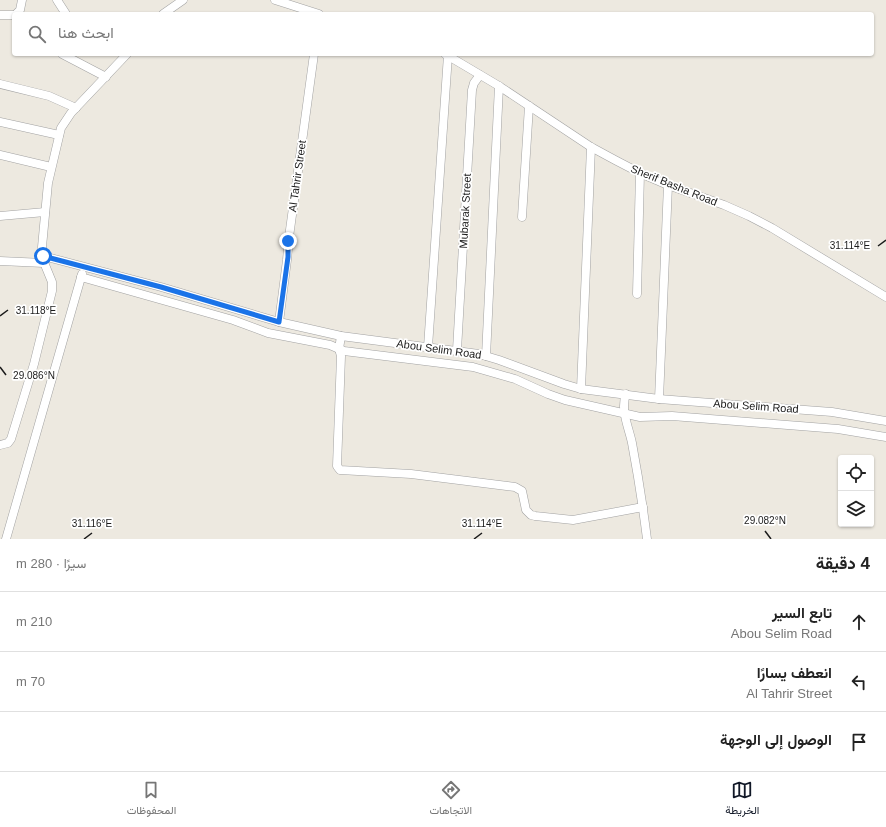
<!DOCTYPE html>
<html lang="ar">
<head>
<meta charset="utf-8">
<style>
  body { margin:0; font-family:Arial,Vazirmatn,sans-serif; background:#f6f6f6; color:#222; direction:rtl }
  .controls { position:absolute; right:12px; bottom:12px; display:grid; overflow:hidden; border-radius:4px; box-shadow:0 1px 3px #0004 }
  .controls button { width:36px; height:36px; display:grid; place-items:center; padding:0; border:0; border-bottom:1px solid #e0e0e0; background:#fff; color:#222; font:20px sans-serif }
  .stop { position:absolute; width:12px; height:12px; margin:-9px; border:3px solid #1a73e8; border-radius:50%; background:#fff }
  .stop.end { background:#1a73e8; border-color:#fff; box-shadow:0 1px 4px #0008 }
  .list { margin:0; padding:0; list-style:none }
  h2 { display:flex; justify-content:space-between; align-items:center; height:52px; margin:0; padding:0 16px; font-size:17px }
  h2 small { font-size:13px; font-weight:400; color:#767676 }
  .list li { display:grid; grid-template-columns:26px 1fr auto; gap:12px; align-items:center; box-sizing:border-box; height:60px; padding:0 16px; border-top:1px solid #e0e0e0 }
  .list b { display:block; font-size:15px; white-space:nowrap }
  .list p { margin:0; font-size:13px; white-space:nowrap; color:#767676 }
  .list em { font-size:13px; font-style:normal; color:#767676 }
  .icon { flex:none; width:22px; height:22px; fill:none; stroke:currentColor; stroke-width:2; stroke-linecap:round; stroke-linejoin:round }
  .map { position:relative; flex:none; width:886px; height:539px; overflow:hidden; direction:ltr }
  .search { position:absolute; background:#fff; box-shadow:0 1px 3px #0004; left:12px; right:12px; top:12px; height:44px; display:flex; align-items:center; gap:10px; box-sizing:border-box; padding:0 14px; border-radius:4px; color:#767676; font-size:15px }
  .sheet { height:232px; background:#fff }
  nav { display:flex; justify-content:space-around; align-items:center; box-sizing:border-box; height:56px; border-top:1px solid #e0e0e0; background:#fff; font-size:11px; color:#767676 }
  nav a { display:grid; justify-items:center; gap:2px }
  nav .on { color:#111827 }
  .map>svg:first-child { display:block }
  .lines { fill:none; stroke-linecap:round; stroke-linejoin:round }
  .minor-casing { stroke:#a2a2a2; stroke-width:9 }
  .minor { stroke:#fff; stroke-width:8 }
  .route { stroke:#1a73e8; stroke-width:5 }
  .ticks { fill:none; stroke:#1b1b1b; stroke-width:1.5 }
  .labels { text-anchor:middle; stroke-width:3.5; stroke-linejoin:round; paint-order:stroke }
  .street-label { font-size:11px; fill:#1b1b1b; stroke:#fff }
  .ticks-label { font-size:10px; text-anchor:middle; fill:#1b1b1b; stroke:#fff; stroke-width:3.5; stroke-linejoin:round; paint-order:stroke }
</style>
</head>
<body>
<div class="map">
<svg width="886" height="539" viewBox="0 0 886 539">
  <rect width="100%" height="100%" fill="#ede9e0"/>
  <g class="lines">
    <defs>
      <g id="minor">
        <path d="M 57,0 L 66,14"/>
        <path d="M 275,0 L 319,14"/>
        <path d="M 16,14 L 20,10 L 22,0"/>
        <path d="M 163,14 L 183,0"/>
        <path d="M 0,15 L 14,15"/>
        <path d="M 62,54 L 106,77"/>
        <path d="M 445,54 L 499,86 L 591,147 L 615,160 L 640,173 L 668,185 L 724,205 L 749,216 L 772,228 L 886,297"/>
        <path d="M 0,84 L 49,96 L 76,108"/>
        <path d="M 0,122 L 59,135"/>
        <path d="M 0,155 L 51,167"/>
        <path d="M 0,216 L 45,212"/>
        <path d="M 522,217 L 529,106"/>
        <path d="M 43,256 L 161,287 L 279,322 L 341,336 L 479,354 L 499,360 L 564,384 L 581,389 L 659,399 L 832,412 L 886,421"/>
        <path d="M 0,261 L 44,263"/>
        <path d="M 81,277 L 233,320 L 268,333 L 330,345 L 344,351 L 473,367 L 515,379 L 548,394 L 565,400 L 640,417 L 672,416 L 838,429 L 886,437"/>
        <path d="M 637,294 L 640,173"/>
        <path d="M 279,322 L 287,260 L 289,237 L 314,54"/>
        <path d="M 341,336 L 339,349 L 341,356 L 337,466 L 340,470 L 411,474 L 515,487 L 522,491 L 526,510 L 531,515 L 535,516 L 573,520 L 643,507"/>
        <path d="M 428,347 L 448,55"/>
        <path d="M 457,350 L 472,90 L 474,83 L 480,75"/>
        <path d="M 486,356 L 499,86"/>
        <path d="M 581,389 L 591,147"/>
        <path d="M 626,394 C 620,410 629,428 632,443 C 638,475 643,507 647,539"/>
        <path d="M 659,399 L 668,185"/>
        <path d="M 0,445 L 8,443 L 11,439 L 34,364 L 52,291 L 52,282 L 43,260 L 42,247 L 48,183 L 61,128 L 71,113 L 127,54"/>
        <path d="M 6,539 L 82,274"/>
      </g>
    </defs>
    <use href="#minor" class="minor-casing"/>
    <use href="#minor" class="minor"/>
  </g>
  <g class="lines">
    <path class="route" d="M 43,256 L 161,287 L 279,322 L 288,257 L 288,241"/>
  </g>
  <path class="ticks" d="M 878,246 L 886,240M 0,316 L 8,310M 0,367 L 6,375M 765,531 L 771,539M 84,539 L 92,533M 474,539 L 482,533"/>
  <g class="labels">
    <g class="street-label">
      <text transform="translate(297 176) rotate(-82)" y="4">Al Tahrir Street</text>
      <text transform="translate(674 185) rotate(22)" y="4">Sherif Basha Road</text>
      <text transform="translate(465 211) rotate(-87)" y="4">Mubarak Street</text>
      <text transform="translate(439 349) rotate(8)" y="4">Abou Selim Road</text>
      <text transform="translate(756 406) rotate(4)" y="4">Abou Selim Road</text>
    </g>
  </g>
  <g class="ticks-label">
    <text x="850" y="249">31.114°E</text>
    <text x="36" y="314">31.118°E</text>
    <text x="34" y="379">29.086°N</text>
    <text x="765" y="524">29.082°N</text>
    <text x="92" y="527">31.116°E</text>
    <text x="482" y="527">31.114°E</text>
  </g>
</svg>
<div class="controls">
<button><svg class="icon" aria-label="locate" viewBox="0 0 24 24"><circle cx="12" cy="12" r="6"/><path d="M12 2v4M12 18v4M2 12h4M18 12h4"/></svg></button>
<button><svg class="icon" aria-label="layers" viewBox="0 0 24 24"><path d="M12 4l9 5-9 5-9-5zM3 14l9 5 9-5"/></svg></button>
</div>
<div class="stop" style="left:43px;top:256px"></div>
<div class="stop end" style="left:288px;top:241px"></div>
<div class="search"><svg class="icon" aria-label="search" viewBox="0 0 24 24"><circle cx="10" cy="10" r="6"/><path d="M15 15l6 6"/></svg>ابحث هنا</div>
</div>
<section class="sheet">
<h2>4 دقيقة<small>سيرًا · 280 m</small></h2>
<ul class="list">
<li><svg class="icon" aria-label="ahead" viewBox="0 0 24 24"><path d="M12 20V5M6 11l6-6 6 6"/></svg><div><b>تابع السير</b><p>Abou Selim Road</p></div><em>210 m</em></li>
<li><svg class="icon" aria-label="left" viewBox="0 0 24 24"><path d="M17 20v-9H6M10 6l-5 5 5 5"/></svg><div><b>انعطف يسارًا</b><p>Al Tahrir Street</p></div><em>70 m</em></li>
<li><svg class="icon" aria-label="arrive" viewBox="0 0 24 24"><path d="M6 21V4h12l-3 4 3 4H6"/></svg><div><b>الوصول إلى الوجهة</b></div></li>
</ul>
</section>
<nav>
<a class="on"><svg class="icon" aria-label="map" viewBox="0 0 24 24"><path d="M3 6l6-2 6 2 6-2v14l-6 2-6-2-6 2zM9 4v14M15 6v14"/></svg>الخريطة</a>
<a><svg class="icon" aria-label="directions" viewBox="0 0 24 24"><path d="M12 3l9 9-9 9-9-9zM9 14v-3h6M13 9l2 2-2 2"/></svg>الاتجاهات</a>
<a><svg class="icon" aria-label="saved" viewBox="0 0 24 24"><path d="M7 4h10v16l-5-4-5 4z"/></svg>المحفوظات</a>
</nav>
</body>
</html>
